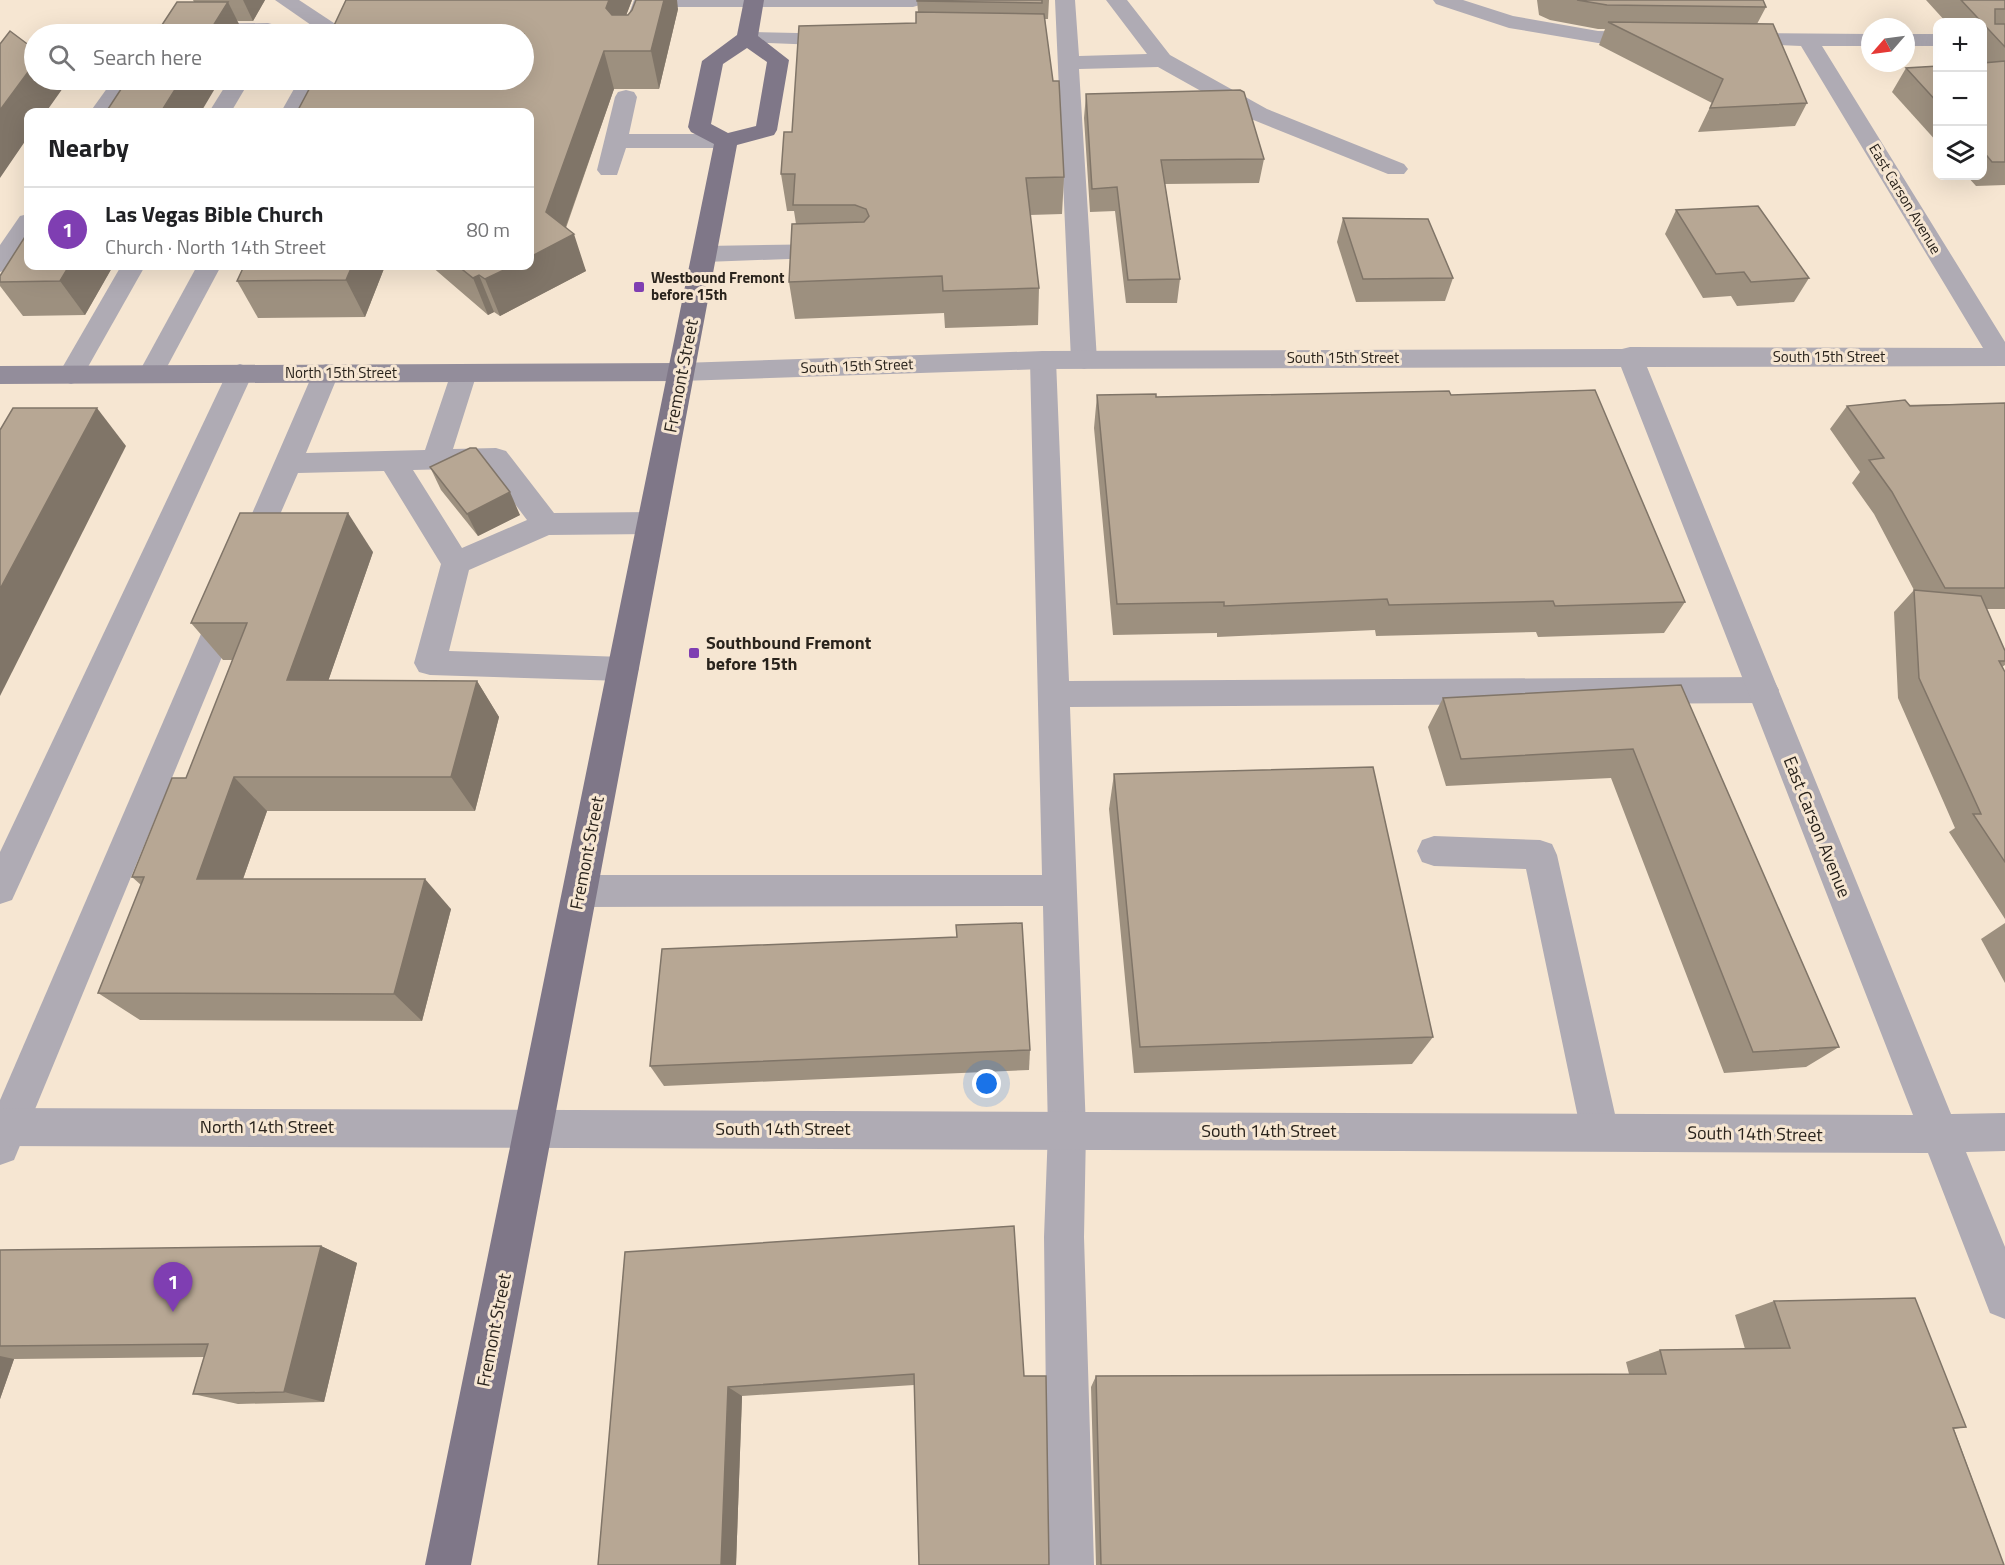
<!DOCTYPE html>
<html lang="en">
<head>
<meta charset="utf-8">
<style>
  body { margin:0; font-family:"Titillium Web",sans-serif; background:#f6f6f6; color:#202124 }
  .controls { position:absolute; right:18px; top:18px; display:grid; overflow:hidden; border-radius:12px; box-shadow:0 6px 24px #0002 }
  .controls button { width:54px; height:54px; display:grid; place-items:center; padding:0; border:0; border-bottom:2px solid #e0e0e0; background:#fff; color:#202124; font:30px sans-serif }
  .compass { position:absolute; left:1861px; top:18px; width:54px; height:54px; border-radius:50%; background:#fff; box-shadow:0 6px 24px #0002; rotate:242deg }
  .you { position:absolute; left:987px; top:1084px; width:21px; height:21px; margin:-15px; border:4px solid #fff; border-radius:50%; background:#1a73e8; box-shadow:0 0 0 9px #1a73e833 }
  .badge { display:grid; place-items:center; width:39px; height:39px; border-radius:50%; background:#7f3eb2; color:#fff; font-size:20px; font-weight:700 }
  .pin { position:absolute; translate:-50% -50px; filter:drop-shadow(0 2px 3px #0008) }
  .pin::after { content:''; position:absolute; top:32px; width:21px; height:18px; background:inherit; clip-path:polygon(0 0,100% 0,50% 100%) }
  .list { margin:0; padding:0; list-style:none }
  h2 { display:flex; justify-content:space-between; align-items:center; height:78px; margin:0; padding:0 24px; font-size:26px }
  h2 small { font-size:20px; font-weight:400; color:#757577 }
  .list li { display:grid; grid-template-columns:39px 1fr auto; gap:18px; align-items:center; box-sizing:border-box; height:84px; padding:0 24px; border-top:2px solid #e0e0e0 }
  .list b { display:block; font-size:22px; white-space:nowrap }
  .list p { margin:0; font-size:20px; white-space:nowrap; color:#757577 }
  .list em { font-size:20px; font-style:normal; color:#757577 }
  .icon { flex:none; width:33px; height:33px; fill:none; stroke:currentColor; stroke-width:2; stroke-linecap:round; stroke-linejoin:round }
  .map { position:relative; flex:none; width:2005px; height:1565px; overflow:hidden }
  .search { position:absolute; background:#fff; box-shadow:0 6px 24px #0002; left:24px; top:24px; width:510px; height:66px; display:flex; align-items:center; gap:15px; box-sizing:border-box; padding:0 21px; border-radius:33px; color:#757577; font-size:22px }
  .panel { position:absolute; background:#fff; box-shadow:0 6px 24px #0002; left:24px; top:108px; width:510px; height:162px; border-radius:12px }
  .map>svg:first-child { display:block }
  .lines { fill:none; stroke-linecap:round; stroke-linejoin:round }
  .lane { fill:#afabb4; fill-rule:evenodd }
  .street { fill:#afabb4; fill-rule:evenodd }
  .secondary { fill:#938d9b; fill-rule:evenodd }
  .primary { fill:#7f7788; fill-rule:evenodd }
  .wall { fill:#9d907f }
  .shaded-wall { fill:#807568 }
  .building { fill:#b7a794; stroke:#807568; stroke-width:1.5 }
  .poi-dot { fill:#7f3eb2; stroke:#f6e6d2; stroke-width:2 }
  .labels { text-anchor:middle; stroke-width:6; stroke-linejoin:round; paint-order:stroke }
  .far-street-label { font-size:15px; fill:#29231c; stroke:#f6e6d2 }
  .far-poi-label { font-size:15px; font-weight:bold; fill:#29231c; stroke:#f6e6d2; text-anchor:start }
  .street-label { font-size:18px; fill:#29231c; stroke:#f6e6d2 }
  .poi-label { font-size:18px; font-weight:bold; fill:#29231c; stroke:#f6e6d2; text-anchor:start }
</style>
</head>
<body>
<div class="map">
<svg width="2005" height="1565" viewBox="0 0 2005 1565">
  <rect width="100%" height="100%" fill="#f6e6d2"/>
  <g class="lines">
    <g class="lane">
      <path d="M 275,0 L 299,0 L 346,31 L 344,34 L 324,34 Z"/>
      <path d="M 634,0 L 922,0 L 923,1 L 920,5 L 913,7 L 651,7 L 647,15 L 633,15 L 630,11 Z"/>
      <path d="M 1055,0 L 1075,0 L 1079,56 L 1147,54 L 1106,0 L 1127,0 L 1170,55 L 1267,109 L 1404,164 L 1408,169 L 1404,174 L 1388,174 L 1251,119 L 1158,67 L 1079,69 L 1097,360 L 1093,366 L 1084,369 L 1075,366 L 1071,360 Z"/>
      <path d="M 268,23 L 275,25 L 278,29 L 275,33 L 142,34 L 149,26 L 156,24 Z"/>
      <path d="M 747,32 L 844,34 L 851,36 L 854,40 L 851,44 L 844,46 L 740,42 L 737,38 L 740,34 Z"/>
      <path d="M 113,80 L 134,80 L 112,112 L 90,112 Z"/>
      <path d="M 229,80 L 250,80 L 231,112 L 209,112 Z"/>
      <path d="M 299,80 L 320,80 L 303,112 L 281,112 Z"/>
      <path d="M 626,90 L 634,92 L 637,97 L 629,134 L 726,134 L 734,136 L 737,141 L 734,146 L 726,148 L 626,148 L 617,175 L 601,175 L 597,170 L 615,97 L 618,92 Z"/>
      <path d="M 28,214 L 28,239 L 9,269 L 0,272 L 0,245 L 20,216 Z"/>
      <path d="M 834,244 L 843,247 L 846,252 L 843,257 L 705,262 L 696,259 L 693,254 L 696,249 L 705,246 Z"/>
      <path d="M 121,266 L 145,266 L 80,381 L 71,384 L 62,381 L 58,375 Z"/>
      <path d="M 197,266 L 221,266 L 160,380 L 151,383 L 142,380 L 138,374 Z"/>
      <path d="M 1043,351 L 1052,354 L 1056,360 L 1069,681 L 1763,677 L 1774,681 L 1779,690 L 1774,699 L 1763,703 L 1070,707 L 1086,1130 L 1084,1237 L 1094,1565 L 1048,1565 L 1044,1237 L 1048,1130 L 1043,906 L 580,907 L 568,902 L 563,891 L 568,880 L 580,875 L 1042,875 L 1030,360 L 1034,354 Z"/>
      <path d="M 240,364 L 249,367 L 253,373 L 12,900 L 0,904 L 0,852 L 227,373 L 231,367 Z"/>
      <path d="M 326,364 L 335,367 L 339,373 L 306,453 L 425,450 L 451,373 L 455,367 L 464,364 L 473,367 L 477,373 L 453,449 L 496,448 L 506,451 L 554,513 L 652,512 L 662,515 L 666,523 L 662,531 L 652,534 L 549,535 L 469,570 L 449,651 L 623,657 L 634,660 L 639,669 L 634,678 L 623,681 L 430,675 L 419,672 L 414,663 L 441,564 L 384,471 L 298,473 L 259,563 L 249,566 L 239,563 L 234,555 L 313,373 L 317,367 ZM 488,468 L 527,520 L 462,548 L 413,470 Z"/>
      <path d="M 228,594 L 239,598 L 243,606 L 14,1160 L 0,1165 L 0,1100 L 213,606 L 217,598 Z"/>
      <path d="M 1434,836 L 1540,840 L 1552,844 L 1557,855 L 1619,1132 L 1614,1146 L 1600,1151 L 1586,1146 L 1581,1132 L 1526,869 L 1434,866 L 1422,862 L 1417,851 L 1422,840 Z"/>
    </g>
    <g class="street">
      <path d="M 1433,0 L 1463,0 L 1513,16 L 1598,31 L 1646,32 L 1653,34 L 1656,38 L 1653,42 L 1646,44 L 1598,43 L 1509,28 L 1436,4 Z"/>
      <path d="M 1737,33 L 1870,34 L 1870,46 L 1822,46 L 2005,342 L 2005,366 L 1647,367 L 1951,1114 L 2005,1113 L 2005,1151 L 1966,1152 L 2005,1247 L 2005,1319 L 1990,1313 L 1928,1153 L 0,1146 L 0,1108 L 1913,1115 L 1621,367 L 1043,369 L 681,381 L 672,378 L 668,372 L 672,366 L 681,363 L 1043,351 L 1622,349 L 1630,347 L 1983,348 L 1801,46 L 1730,43 L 1727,39 L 1730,35 Z"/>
      <rect x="1906" y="34" width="32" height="12"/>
    </g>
    <path class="secondary" d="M 681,363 L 690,366 L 694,372 L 690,378 L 681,381 L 0,384 L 0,366 Z"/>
    <path class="primary" d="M 744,0 L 764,0 L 758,36 L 789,60 L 777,130 L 774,135 L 737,145 L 471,1565 L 425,1565 L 714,144 L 691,132 L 688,127 L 702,61 L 737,35 ZM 747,48 L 767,62 L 756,126 L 728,133 L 711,124 L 723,64 Z"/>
  </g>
  <g class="wall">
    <path d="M 193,0 L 265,0 L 253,21 L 238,21 L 194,2 Z"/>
    <path d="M 632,0 L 626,15 L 678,9 L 659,89 L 614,89 L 566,228 L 586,271 L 500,316 L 494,312 L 488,315 L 431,266 L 530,266 L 314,80 Z"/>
    <path d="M 917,0 L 1049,0 L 1048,19 L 1045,19 L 1064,177 L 1062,214 L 1030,215 L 1039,288 L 1038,325 L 945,328 L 944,313 L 795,319 L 789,282 L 796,224 L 794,211 L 787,211 L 781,174 L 792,132 L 916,23 L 918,12 Z"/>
    <path d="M 1537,0 L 1763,0 L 1766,7 L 1757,24 L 1807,103 L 1795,126 L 1698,132 L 1712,103 L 1599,45 L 1605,29 L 1598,29 L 1550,20 L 1539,15 Z"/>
    <path d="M 1926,0 L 2005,0 L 2005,185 L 1976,186 L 1967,176 L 1983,176 L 1983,22 L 1946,22 Z"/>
    <path d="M 1938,66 L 1938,143 L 1892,92 L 1906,68 Z"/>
    <path d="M 1086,94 L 1264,159 L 1259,183 L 1165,184 L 1180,279 L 1177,303 L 1126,303 L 1115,211 L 1090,212 L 1084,118 Z"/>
    <path d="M 1676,210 L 1809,278 L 1794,302 L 1737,306 L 1731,296 L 1703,298 L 1665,234 Z"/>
    <path d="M 1343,218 L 1453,278 L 1445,301 L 1356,302 L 1337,242 Z"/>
    <path d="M 113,266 L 85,315 L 23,316 L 0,286 L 0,276 Z"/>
    <path d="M 244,266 L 385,266 L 365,317 L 258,318 L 237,281 Z"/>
    <path d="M 1097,395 L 1156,397 L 1451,395 L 1685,602 L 1664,633 L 1538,637 L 1536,632 L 1376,636 L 1375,630 L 1217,637 L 1217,633 L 1113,635 L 1094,428 Z"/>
    <path d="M 2005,403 L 2005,609 L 1986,609 L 2005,651 L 2005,665 L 2002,667 L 2005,672 L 2005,919 L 1949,832 L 1955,828 L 1898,698 L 1894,612 L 1914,590 L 1874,514 L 1852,483 L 1860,472 L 1830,429 L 1847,406 Z"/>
    <path d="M 430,467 L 520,515 L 478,536 L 441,490 Z"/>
    <path d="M 373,552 L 328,681 L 477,681 L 499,717 L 475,811 L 267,811 L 243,879 L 451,909 L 422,1021 L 140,1020 L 98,993 L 141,885 L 132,877 L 186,778 L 233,660 L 223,660 L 191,623 Z"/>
    <path d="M 1681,685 L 1839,1047 L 1806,1067 L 1724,1073 L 1611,778 L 1446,786 L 1428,727 L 1443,698 Z"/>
    <path d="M 1114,774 L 1433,1037 L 1412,1064 L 1134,1073 L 1109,809 Z"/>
    <path d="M 2005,923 L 2005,983 L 1981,939 Z"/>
    <path d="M 957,937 L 1030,1050 L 1029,1070 L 664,1086 L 650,1066 Z"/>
    <path d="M 1014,1226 L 914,1385 L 742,1396 L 736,1565 L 598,1565 L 625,1252 Z"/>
    <path d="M 321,1246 L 357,1263 L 324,1402 L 238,1404 L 193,1394 L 204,1357 L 14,1359 L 0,1399 L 0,1250 Z"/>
    <path d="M 1774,1301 L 1966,1427 L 1954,1429 L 2004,1565 L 1096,1565 L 1091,1387 L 1096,1376 L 1629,1374 L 1626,1362 L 1660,1350 L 1745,1349 L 1735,1315 Z"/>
  </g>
  <g class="shaded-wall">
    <path d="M 243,0 L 265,0 L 253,21 Z"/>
    <path d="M 609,0 L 632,0 L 615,45 L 606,8 Z"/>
    <path d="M 664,0 L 677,0 L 678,9 L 659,89 L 651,51 Z"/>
    <path d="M 228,2 L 244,34 L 208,34 Z"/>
    <path d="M 604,51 L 614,89 L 561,240 L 574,234 L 586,271 L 500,316 L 485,279 L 512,266 L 530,266 L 530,257 Z"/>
    <path d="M 34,64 L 34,80 L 58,80 L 63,88 L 46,112 L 28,112 L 28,137 L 0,178 L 0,110 Z"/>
    <path d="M 181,80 L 220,80 L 201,112 L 161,112 Z"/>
    <path d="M 69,266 L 113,266 L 85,315 L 60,281 Z"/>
    <path d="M 352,266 L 385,266 L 365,317 L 346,280 Z"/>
    <path d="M 479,275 L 494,312 L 488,315 L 473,278 Z"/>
    <path d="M 97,408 L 126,446 L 0,696 L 0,589 Z"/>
    <path d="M 510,492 L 520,515 L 478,536 L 467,514 Z"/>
    <path d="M 348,513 L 373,552 L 316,716 L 287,680 Z"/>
    <path d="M 477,681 L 499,717 L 475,811 L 451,777 Z"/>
    <path d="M 234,777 L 267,811 L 232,910 L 197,879 Z"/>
    <path d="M 425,879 L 451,909 L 422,1021 L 394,994 Z"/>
    <path d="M 321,1246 L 357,1263 L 324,1402 L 284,1392 Z"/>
    <path d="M 0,1356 L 14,1359 L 0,1399 Z"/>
    <path d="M 728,1387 L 742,1396 L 736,1565 L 721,1565 Z"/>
  </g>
  <g class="building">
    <path d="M 346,0 L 609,0 L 606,8 L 612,15 L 628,15 L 632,10 L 636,0 L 664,0 L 651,51 L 604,51 L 546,212 L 574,234 L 530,257 L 530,112 L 297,112 L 314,80 L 524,80 L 524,34 L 330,34 Z"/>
    <path d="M 917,0 L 1042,0 L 1042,3 L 917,1 Z"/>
    <path d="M 1577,0 L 1763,0 L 1766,7 L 1607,5 Z"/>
    <path d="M 1961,0 L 2005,0 L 2005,9 L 1995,9 L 1995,24 L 2005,24 L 2005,47 Z"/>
    <path d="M 177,2 L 228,2 L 208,34 L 156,34 Z"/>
    <path d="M 916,12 L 1044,14 L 1053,81 L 1059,81 L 1064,177 L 1026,178 L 1039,288 L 943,291 L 942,276 L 789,282 L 792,224 L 864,222 L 869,216 L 866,209 L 855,205 L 793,205 L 795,174 L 781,174 L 784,132 L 792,132 L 799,26 L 916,23 Z"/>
    <path d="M 1608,22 L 1773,24 L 1807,103 L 1710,108 L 1723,79 Z"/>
    <path d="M 10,31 L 34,49 L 34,64 L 0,110 L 0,44 Z"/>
    <path d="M 2005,61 L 2005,162 L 1992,162 L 1983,151 L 1983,63 Z"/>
    <path d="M 1938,66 L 1938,103 L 1906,68 Z"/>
    <path d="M 127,80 L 181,80 L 161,112 L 106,112 Z"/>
    <path d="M 1240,90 L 1244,92 L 1264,159 L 1161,160 L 1180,279 L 1128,280 L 1117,187 L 1092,189 L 1086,94 Z"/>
    <path d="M 1758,206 L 1809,278 L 1751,282 L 1744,272 L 1716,274 L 1676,210 Z"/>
    <path d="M 1343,218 L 1428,219 L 1453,278 L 1363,279 Z"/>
    <path d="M 28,232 L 28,266 L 69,266 L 60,281 L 0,282 L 0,276 Z"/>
    <path d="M 244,266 L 352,266 L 346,280 L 237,281 Z"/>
    <path d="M 458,266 L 512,266 L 485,279 L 479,275 L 473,278 Z"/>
    <path d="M 1595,390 L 1685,602 L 1555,606 L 1553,601 L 1389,605 L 1387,599 L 1224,606 L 1224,602 L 1117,604 L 1097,395 L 1156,394 L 1156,397 L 1449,391 L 1451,395 Z"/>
    <path d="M 1905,400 L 1910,406 L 2005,403 L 2005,588 L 1945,588 L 1892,492 L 1869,460 L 1884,458 L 1847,406 Z"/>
    <path d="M 13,408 L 97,408 L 0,589 L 0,430 Z"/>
    <path d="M 470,448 L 476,448 L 510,492 L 467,514 L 430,467 Z"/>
    <path d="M 240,513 L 348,513 L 287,680 L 477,681 L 451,777 L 234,777 L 197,879 L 425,879 L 394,994 L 98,993 L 144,877 L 132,877 L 172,778 L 186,778 L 247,623 L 191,623 Z"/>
    <path d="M 1914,590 L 1981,596 L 2005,651 L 2005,661 L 1999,661 L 2005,672 L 2005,862 L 1973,814 L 1981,814 L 1919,678 Z"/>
    <path d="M 1681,685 L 1839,1047 L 1753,1052 L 1633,749 L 1461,759 L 1443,698 Z"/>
    <path d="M 1373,767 L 1433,1037 L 1140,1047 L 1114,774 Z"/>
    <path d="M 1022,923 L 1030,1050 L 650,1066 L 662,949 L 957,937 L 956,925 Z"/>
    <path d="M 1014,1226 L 1024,1376 L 1046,1376 L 1049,1565 L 919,1565 L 914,1374 L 728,1387 L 721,1565 L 598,1565 L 625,1252 Z"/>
    <path d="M 321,1246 L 284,1392 L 193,1394 L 208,1344 L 0,1346 L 0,1250 Z"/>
    <path d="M 1915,1298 L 1966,1427 L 1953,1428 L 2004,1565 L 1101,1565 L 1096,1376 L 1666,1374 L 1660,1350 L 1790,1348 L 1774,1301 Z"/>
  </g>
  <g class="poi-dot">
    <rect x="633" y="281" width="12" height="12" rx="3"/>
    <rect x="688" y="647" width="12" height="12" rx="3"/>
  </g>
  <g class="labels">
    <g class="far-street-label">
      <text transform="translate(1905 199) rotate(59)" y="5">East Carson Avenue</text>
      <text x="1829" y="362">South 15th Street</text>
      <text x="1343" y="363">South 15th Street</text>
      <text transform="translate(857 366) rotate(-2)" y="5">South 15th Street</text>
      <text x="341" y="378">North 15th Street</text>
    </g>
    <g class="far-poi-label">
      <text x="651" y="283">Westbound Fremont<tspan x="651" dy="17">before 15th</tspan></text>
    </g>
    <g class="street-label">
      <text transform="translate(681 376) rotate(-79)" y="6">Fremont Street</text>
      <text transform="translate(1817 827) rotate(68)" y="6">East Carson Avenue</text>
      <text transform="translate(587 853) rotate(-79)" y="6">Fremont Street</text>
      <text x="267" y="1133">North 14th Street</text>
      <text x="783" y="1135">South 14th Street</text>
      <text x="1269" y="1137">South 14th Street</text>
      <text transform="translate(1755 1134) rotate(1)" y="6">South 14th Street</text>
      <text transform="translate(494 1330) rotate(-79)" y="6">Fremont Street</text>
    </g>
    <g class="poi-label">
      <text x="706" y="649">Southbound Fremont<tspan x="706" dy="21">before 15th</tspan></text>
    </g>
  </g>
</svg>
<div class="controls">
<button>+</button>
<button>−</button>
<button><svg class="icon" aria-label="layers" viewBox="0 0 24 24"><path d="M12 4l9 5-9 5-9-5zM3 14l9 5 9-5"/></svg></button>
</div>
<svg class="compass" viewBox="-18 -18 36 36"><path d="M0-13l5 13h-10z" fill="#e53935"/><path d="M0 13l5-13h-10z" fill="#757577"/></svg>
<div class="you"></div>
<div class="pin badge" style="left:173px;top:1312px">1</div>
<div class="search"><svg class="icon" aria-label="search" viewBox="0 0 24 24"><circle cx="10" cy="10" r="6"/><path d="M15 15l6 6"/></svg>Search here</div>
<section class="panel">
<h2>Nearby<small></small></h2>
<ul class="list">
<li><span class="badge">1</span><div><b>Las Vegas Bible Church</b><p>Church · North 14th Street</p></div><em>80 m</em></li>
</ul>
</section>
</div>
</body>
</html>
